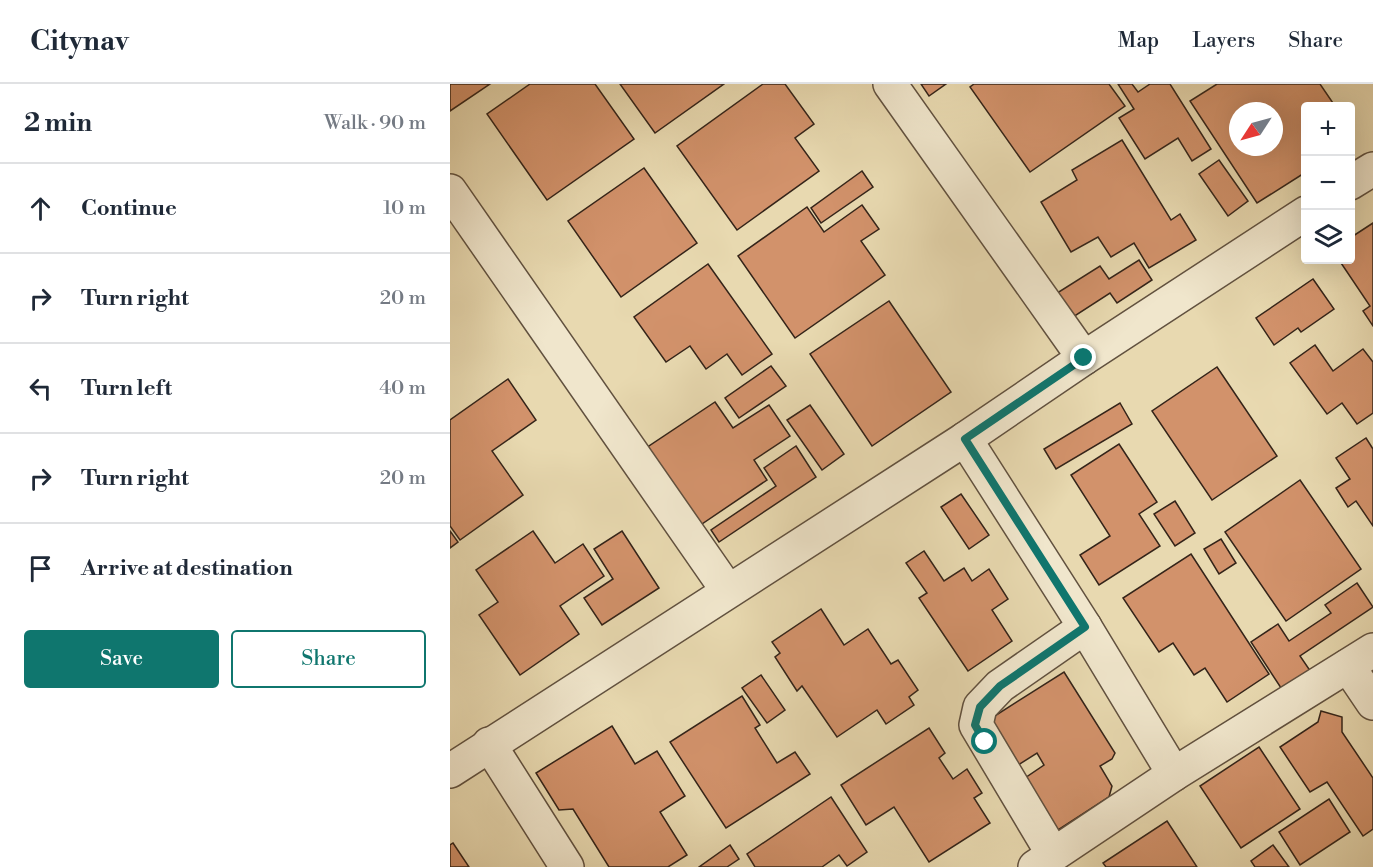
<!DOCTYPE html>
<html lang="en">
<head>
<meta charset="utf-8">
<style>
  body { margin:0; font-family:"Libre Bodoni",serif; background:#f2f2f3; color:#1f2937 }
  .controls { position:absolute; right:18px; top:18px; display:grid; overflow:hidden; border-radius:6px; box-shadow:0 6px 24px #0002 }
  .controls button { width:54px; height:54px; display:grid; place-items:center; padding:0; border:0; border-bottom:2px solid #e0e1e3; background:#fff; color:#1f2937; font:30px sans-serif }
  .compass { position:absolute; left:779px; top:18px; width:54px; height:54px; border-radius:50%; background:#fff; box-shadow:0 6px 24px #0002; rotate:234deg }
  .stop { position:absolute; width:18px; height:18px; margin:-14px; border:4px solid #0f766e; border-radius:50%; background:#fff }
  .stop.end { background:#0f766e; border-color:#fff; box-shadow:0 2px 6px #0008 }
  .list { margin:0; padding:0; list-style:none }
  h2 { display:flex; justify-content:space-between; align-items:center; height:78px; margin:0; padding:0 24px; font-size:26px }
  h2 small { font-size:20px; font-weight:400; color:#747a83 }
  .list li { display:grid; grid-template-columns:39px 1fr auto; gap:18px; align-items:center; box-sizing:border-box; height:90px; padding:0 24px; border-top:2px solid #e0e1e3 }
  .list b { display:block; font-size:22px; white-space:nowrap }
  .list em { font-size:20px; font-style:normal; color:#747a83 }
  .actions { display:flex; gap:12px; padding:18px 24px }
  .actions a { flex:1; padding:14px 0; border:2px solid #0f766e; border-radius:6px; text-align:center; font-size:21px; color:#0f766e }
  .actions .main { background:#0f766e; color:#fff }
  .icon { flex:none; width:33px; height:33px; fill:none; stroke:currentColor; stroke-width:2; stroke-linecap:round; stroke-linejoin:round }
  .map { position:relative; flex:none; width:923px; height:783px; overflow:hidden }
  header { display:flex; align-items:center; gap:36px; box-sizing:border-box; height:84px; padding:0 30px; background:#fff; border-bottom:2px solid #e0e1e3 }
  header strong { font-size:28px }
  nav { display:flex; gap:33px; margin-inline-start:auto; font-size:21px }
  main { display:flex }
  aside { flex:1; background:#fff }
  .map>svg:first-child { display:block }
  .building { fill:#d2926b; stroke:#342419; stroke-width:1.5; fill-rule:evenodd }
  .lines { fill:none; stroke-linecap:round; stroke-linejoin:round }
  .minor-casing { stroke:#61513f; stroke-width:36 }
  .minor { stroke:#f0e6cc; stroke-width:33 }
  .route { stroke:#0f766e; stroke-width:8 }
</style>
</head>
<body>
<header>
<strong>Citynav</strong>
<nav><a>Map</a><a>Layers</a><a>Share</a></nav>
</header>
<main>
<aside>
<h2>2 min<small>Walk · 90 m</small></h2>
<ul class="list">
<li><svg class="icon" aria-label="ahead" viewBox="0 0 24 24"><path d="M12 20V5M6 11l6-6 6 6"/></svg><div><b>Continue</b></div><em>10 m</em></li>
<li><svg class="icon" aria-label="right" viewBox="0 0 24 24"><path d="M7 20v-9h11M14 6l5 5-5 5"/></svg><div><b>Turn right</b></div><em>20 m</em></li>
<li><svg class="icon" aria-label="left" viewBox="0 0 24 24"><path d="M17 20v-9H6M10 6l-5 5 5 5"/></svg><div><b>Turn left</b></div><em>40 m</em></li>
<li><svg class="icon" aria-label="right" viewBox="0 0 24 24"><path d="M7 20v-9h11M14 6l5 5-5 5"/></svg><div><b>Turn right</b></div><em>20 m</em></li>
<li><svg class="icon" aria-label="arrive" viewBox="0 0 24 24"><path d="M6 21V4h12l-3 4 3 4H6"/></svg><div><b>Arrive at destination</b></div></li>
</ul>
<div class="actions"><a class="main">Save</a><a>Share</a></div>
</aside>
<div class="map">
<svg width="923" height="783" viewBox="0 0 923 783">
  <rect width="100%" height="100%" fill="#e8d9b0"/>
  <filter id="stains"><feTurbulence type="fractalNoise" baseFrequency=".00333" numOctaves="4"/><feColorMatrix values="0 0 0 0 .2 0 0 0 0 .09 0 0 0 0 .02 0 0 0 .5 -.17"/></filter>
  <radialGradient id="worn" r=".72"><stop offset=".6" stop-color="#630" stop-opacity="0"/><stop offset="1" stop-color="#630" stop-opacity=".3"/></radialGradient>
  <g class="building">
    <path d="M 0,0 L 40,0 L 0,27 Z"/>
    <path d="M 80,0 L 145,0 L 184,55 L 97,116 L 37,30 Z"/>
    <path d="M 170,0 L 274,0 L 205,49 Z"/>
    <path d="M 313,0 L 335,0 L 364,40 L 345,54 L 369,87 L 287,146 L 227,62 Z"/>
    <path d="M 471,0 L 496,0 L 479,12 Z"/>
    <path d="M 524,0 L 659,0 L 675,22 L 580,88 L 520,3 Z"/>
    <path d="M 668,0 L 682,0 L 688,8 L 700,0 L 720,0 L 761,65 L 742,77 L 728,54 L 695,75 L 669,34 L 684,25 Z"/>
    <path d="M 767,0 L 870,0 L 885,22 L 856,22 L 856,88 L 807,119 L 740,17 ZM 788,27 L 824,27 L 824,63 L 788,63 Z"/>
    <path d="M 672,56 L 721,136 L 730,130 L 746,156 L 699,184 L 684,159 L 661,173 L 648,153 L 621,168 L 591,118 L 627,96 L 622,86 Z"/>
    <path d="M 769,76 L 798,117 L 778,132 L 749,90 Z"/>
    <path d="M 194,84 L 247,159 L 171,213 L 118,137 Z"/>
    <path d="M 412,87 L 423,103 L 371,139 L 361,124 Z"/>
    <path d="M 412,121 L 429,145 L 411,157 L 435,191 L 345,254 L 288,172 L 357,123 L 374,148 Z"/>
    <path d="M 923,139 L 923,242 L 913,227 L 920,222 L 889,176 L 900,176 L 900,154 Z"/>
    <path d="M 689,176 L 702,196 L 667,219 L 660,209 L 620,235 L 604,211 L 650,182 L 659,195 Z"/>
    <path d="M 258,180 L 322,270 L 292,291 L 277,270 L 256,285 L 240,262 L 216,278 L 184,233 Z"/>
    <path d="M 863,195 L 884,225 L 851,248 L 848,244 L 824,261 L 806,234 Z"/>
    <path d="M 439,217 L 501,308 L 422,362 L 360,270 Z"/>
    <path d="M 865,261 L 883,287 L 913,265 L 923,278 L 923,329 L 907,340 L 892,319 L 877,330 L 840,279 Z"/>
    <path d="M 321,282 L 336,302 L 289,334 L 275,314 Z"/>
    <path d="M 767,283 L 827,372 L 762,416 L 702,327 Z"/>
    <path d="M 58,295 L 86,336 L 42,367 L 73,411 L 10,456 L 0,442 L 0,336 Z"/>
    <path d="M 265,318 L 283,344 L 319,321 L 340,352 L 304,376 L 317,396 L 246,444 L 193,366 Z"/>
    <path d="M 670,319 L 682,340 L 606,385 L 594,365 Z"/>
    <path d="M 360,321 L 394,370 L 372,386 L 337,336 Z"/>
    <path d="M 916,354 L 923,365 L 923,442 L 906,417 L 898,423 L 886,404 L 900,395 L 886,374 Z"/>
    <path d="M 669,360 L 707,418 L 689,430 L 710,462 L 649,501 L 630,471 L 660,452 L 621,391 Z"/>
    <path d="M 346,362 L 366,393 L 269,458 L 261,446 L 326,402 L 314,384 Z"/>
    <path d="M 850,396 L 911,485 L 836,537 L 775,448 Z"/>
    <path d="M 511,410 L 539,451 L 519,465 L 491,423 Z"/>
    <path d="M 725,417 L 745,449 L 725,462 L 704,430 Z"/>
    <path d="M 0,447 L 8,458 L 0,464 Z"/>
    <path d="M 83,447 L 105,479 L 133,460 L 154,492 L 110,522 L 129,550 L 70,591 L 29,531 L 48,518 L 26,486 Z"/>
    <path d="M 172,447 L 209,504 L 152,541 L 134,514 L 163,495 L 144,465 Z"/>
    <path d="M 771,455 L 786,479 L 769,490 L 754,465 Z"/>
    <path d="M 474,467 L 494,497 L 514,484 L 522,497 L 539,485 L 558,515 L 542,526 L 562,557 L 518,587 L 469,514 L 477,509 L 456,479 Z"/>
    <path d="M 741,470 L 819,590 L 777,618 L 755,584 L 744,591 L 723,559 L 709,568 L 673,514 Z"/>
    <path d="M 907,499 L 923,523 L 850,572 L 861,588 L 833,607 L 801,558 L 828,540 L 839,557 L 881,529 L 875,521 Z"/>
    <path d="M 371,525 L 394,561 L 418,545 L 441,580 L 448,576 L 468,606 L 459,613 L 464,621 L 436,640 L 427,626 L 387,653 L 352,602 L 347,607 L 325,573 L 330,569 L 322,558 Z"/>
    <path d="M 614,588 L 665,669 L 662,675 L 650,682 L 662,702 L 659,713 L 608,746 L 575,694 L 594,681 L 587,669 L 565,683 L 546,653 L 551,650 L 540,635 Z"/>
    <path d="M 311,591 L 335,626 L 317,639 L 292,604 Z"/>
    <path d="M 292,612 L 310,641 L 305,644 L 327,679 L 345,668 L 360,690 L 276,744 L 220,658 Z"/>
    <path d="M 871,627 L 892,633 L 892,648 L 923,694 L 923,745 L 913,752 L 877,698 L 860,708 L 830,663 L 868,638 Z"/>
    <path d="M 162,642 L 185,680 L 207,667 L 235,712 L 210,728 L 237,771 L 218,783 L 159,783 L 123,725 L 109,726 L 86,689 Z"/>
    <path d="M 479,644 L 495,669 L 489,674 L 503,695 L 517,685 L 532,709 L 524,714 L 540,739 L 479,778 L 444,723 L 416,741 L 391,701 Z"/>
    <path d="M 809,663 L 850,725 L 791,764 L 750,702 Z"/>
    <path d="M 381,713 L 417,768 L 397,782 L 389,771 L 372,783 L 305,783 L 297,770 Z"/>
    <path d="M 879,715 L 900,748 L 850,781 L 829,748 Z"/>
    <path d="M 717,737 L 747,783 L 656,783 L 653,779 Z"/>
    <path d="M 3,759 L 19,783 L 0,783 L 0,761 Z"/>
    <path d="M 280,761 L 289,775 L 277,783 L 249,783 Z"/>
    <path d="M 823,761 L 839,783 L 805,783 L 801,777 Z"/>
  </g>
  <g class="lines">
    <defs>
      <g id="minor">
        <path d="M 440,0 L 634,274"/>
        <path d="M 900,99 L 923,85"/>
        <path d="M 0,107 L 278,507"/>
        <path d="M 515,355 L 635,543 L 724,690"/>
        <path d="M 898,582 L 923,619"/>
        <path d="M 39,660 L 117,783"/>
        <path d="M 0,687 L 515,355 L 634,274 L 856,129"/>
        <path d="M 603,770 L 526,641 L 530,623 L 550,602 L 635,543"/>
        <path d="M 585,783 L 724,690 L 923,566"/>
      </g>
    </defs>
    <use href="#minor" class="minor-casing"/>
    <use href="#minor" class="minor"/>
  </g>
  <g class="lines">
    <path class="route" d="M 535,658 L 525,641 L 530,623 L 550,602 L 635,543 L 515,355 L 634,274"/>
  </g>
  <rect width="100%" height="100%" filter="url(#stains)"/>
  <rect width="100%" height="100%" fill="url(#worn)"/>
</svg>
<div class="controls">
<button>+</button>
<button>−</button>
<button><svg class="icon" aria-label="layers" viewBox="0 0 24 24"><path d="M12 4l9 5-9 5-9-5zM3 14l9 5 9-5"/></svg></button>
</div>
<svg class="compass" viewBox="-18 -18 36 36"><path d="M0-13l5 13h-10z" fill="#e53935"/><path d="M0 13l5-13h-10z" fill="#747a83"/></svg>
<div class="stop" style="left:535px;top:658px"></div>
<div class="stop end" style="left:634px;top:274px"></div>
</div>
</main>
</body>
</html>
